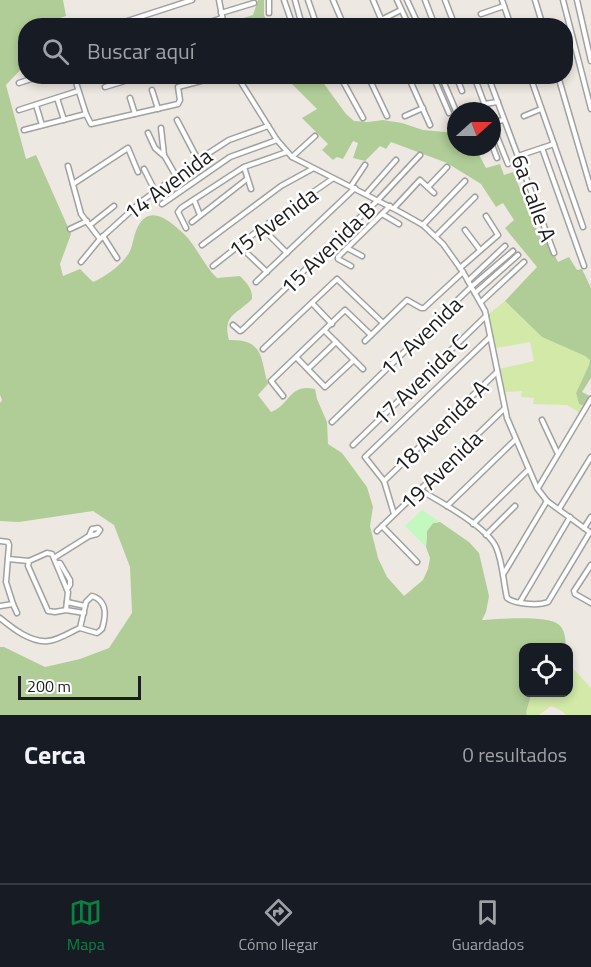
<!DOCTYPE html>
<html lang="es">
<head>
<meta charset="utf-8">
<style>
  body { margin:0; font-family:"Titillium Web",sans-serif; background:#242831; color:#f1f3f6 }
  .controls { position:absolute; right:18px; bottom:18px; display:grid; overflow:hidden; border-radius:12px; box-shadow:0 3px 9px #0003 }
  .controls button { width:54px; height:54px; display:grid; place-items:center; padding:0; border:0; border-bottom:2px solid #363941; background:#171b24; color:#f1f3f6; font:30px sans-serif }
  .compass { position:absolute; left:447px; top:102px; width:54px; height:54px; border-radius:50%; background:#171b24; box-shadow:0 3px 9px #0003; rotate:69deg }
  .scale { position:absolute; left:18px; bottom:15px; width:123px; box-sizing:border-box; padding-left:6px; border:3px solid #1d1d1d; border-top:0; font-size:16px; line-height:21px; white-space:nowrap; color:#1d1d1d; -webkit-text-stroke:4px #fff; paint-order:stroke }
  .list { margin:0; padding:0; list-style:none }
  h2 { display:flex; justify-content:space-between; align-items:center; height:78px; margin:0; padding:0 24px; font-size:26px }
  h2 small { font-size:20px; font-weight:400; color:#9ea1a6 }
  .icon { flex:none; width:33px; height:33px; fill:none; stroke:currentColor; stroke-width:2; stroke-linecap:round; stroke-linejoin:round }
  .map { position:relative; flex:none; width:591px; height:715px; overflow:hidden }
  .search { position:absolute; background:#171b24; box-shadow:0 3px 9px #0003; left:18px; right:18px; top:18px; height:66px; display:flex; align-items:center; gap:15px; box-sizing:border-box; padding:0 21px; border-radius:24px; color:#9ea1a6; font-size:22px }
  .sheet { height:168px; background:#171b24 }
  nav { display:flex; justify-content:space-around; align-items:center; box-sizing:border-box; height:84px; border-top:2px solid #363941; background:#171b24; font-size:16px; color:#9ea1a6 }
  nav a { display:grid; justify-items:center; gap:3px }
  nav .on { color:#0b8043 }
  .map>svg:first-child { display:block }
  .grass { fill:#d2e9a8 }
  .forest { fill:#b0cd97 }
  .park { fill:#c3f9be }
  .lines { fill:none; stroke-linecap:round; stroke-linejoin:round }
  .minor-casing { stroke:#a1a1a1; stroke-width:7 }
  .minor { stroke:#fff; stroke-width:4 }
  .labels { text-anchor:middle; stroke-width:5; stroke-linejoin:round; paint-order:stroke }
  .street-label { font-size:22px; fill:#1d1d1d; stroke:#fff }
</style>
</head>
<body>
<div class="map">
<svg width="591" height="715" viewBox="0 0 591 715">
  <rect width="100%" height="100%" fill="#eee8e2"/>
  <g class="grass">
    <path d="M 505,301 L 542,337 L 585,356 L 590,360 L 589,365 L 576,393 L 579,404 L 584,406 L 580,413 L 567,405 L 533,404 L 534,398 L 521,397 L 522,391 L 503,392 L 499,369 L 534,361 L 530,342 L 496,348 L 489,314 Z"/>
    <path d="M 569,664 L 591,688 L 591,715 L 566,715 L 562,711 L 551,706 L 539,715 L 527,715 L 526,712 L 532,693 L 568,692 Z"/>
  </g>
  <g class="forest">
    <path d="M 0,0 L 63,0 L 66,16 L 39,25 L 26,26 L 25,65 L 6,85 L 26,159 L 36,155 L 71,234 L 60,264 L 63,276 L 80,269 L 93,282 C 106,276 121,266 129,253 C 133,246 133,238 136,231 C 147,202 168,219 183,233 C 197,246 203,265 217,278 L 240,276 C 246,282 253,289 252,299 C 238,314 222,314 229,340 C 265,339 260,359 268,384 L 258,395 L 271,412 C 290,405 289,383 315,389 L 317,399 L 327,422 L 328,444 L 342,453 L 367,487 L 373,507 L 370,526 L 378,558 L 387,577 L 404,596 L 423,580 L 428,569 L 430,558 L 426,547 L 427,531 L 433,523 L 440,522 L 469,542 L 479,553 L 489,596 L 486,612 L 482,620 C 497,619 547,615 558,624 C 565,629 565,638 566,645 L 564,648 L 524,648 L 524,692 L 532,693 L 526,712 L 527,715 L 0,715 L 0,647 L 4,647 L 45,667 L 80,659 L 109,648 L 132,613 L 130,567 L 114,525 L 93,511 L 19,522 L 0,521 L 0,403 L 2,400 L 0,395 Z"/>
    <path d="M 258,0 L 264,0 L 264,15 L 268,25 L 235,25 L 234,21 L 253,15 Z"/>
    <path d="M 285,77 L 319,77 L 346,114 L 354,121 L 368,122 L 383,120 L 402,123 L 423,130 L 456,133 L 456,147 L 475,147 L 486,168 L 500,164 L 504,175 L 513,172 L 543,244 L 548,242 L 558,262 L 569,257 L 577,270 L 582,269 L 591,288 L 591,378 L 582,392 L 590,396 L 584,406 L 579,404 L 576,393 L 589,365 L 590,360 L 585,356 L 542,337 L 505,301 L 537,267 L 505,228 L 514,220 L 503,203 L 496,207 L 481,184 L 447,163 L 391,142 L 386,149 L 380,146 L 365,161 L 353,158 L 358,143 L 353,141 L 343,159 L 337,157 L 333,160 L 322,150 L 328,144 L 302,118 L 317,109 Z"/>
  </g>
  <path class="park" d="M 422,510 L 440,522 L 433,523 L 427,531 L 426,547 L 405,526 Z"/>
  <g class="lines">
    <defs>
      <g id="minor">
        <path d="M 219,0 L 224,26"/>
        <path d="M 284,0 L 293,26"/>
        <path d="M 295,0 L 300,18"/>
        <path d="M 308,0 L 317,26"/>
        <path d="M 333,0 L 344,26"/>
        <path d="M 373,0 L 384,26"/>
        <path d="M 397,0 L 409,26"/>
        <path d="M 407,0 L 419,26"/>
        <path d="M 425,0 L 435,26"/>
        <path d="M 445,0 L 455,26"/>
        <path d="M 502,0 L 511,26"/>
        <path d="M 535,0 L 543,26"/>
        <path d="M 563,0 L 591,109"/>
        <path d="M 577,0 L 591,61"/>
        <path d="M 221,13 L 254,3"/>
        <path d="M 269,13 L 269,0"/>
        <path d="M 481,14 L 504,6"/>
        <path d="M 381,20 L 401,10"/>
        <path d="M 112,26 L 192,0"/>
        <path d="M 198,26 L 222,18"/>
        <path d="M 74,76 L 86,114 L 91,124 L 178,104 L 180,100 L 178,87 L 220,76"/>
        <path d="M 237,76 L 277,140 L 292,157 L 400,212 L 423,225 L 443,244 L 463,272 L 485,311 L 507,418 L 537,488 L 547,501 L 591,533"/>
        <path d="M 267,76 L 268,78"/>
        <path d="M 340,76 L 363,118"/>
        <path d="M 368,76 L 387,116"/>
        <path d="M 408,76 L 430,125"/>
        <path d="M 433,76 L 449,113"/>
        <path d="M 441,76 L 456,111"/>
        <path d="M 456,76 L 462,91"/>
        <path d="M 474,76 L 487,111"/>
        <path d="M 488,76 L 554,253"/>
        <path d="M 530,76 L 583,227"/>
        <path d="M 558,76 L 591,189"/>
        <path d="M 19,83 L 40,76"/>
        <path d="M 105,87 L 141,76"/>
        <path d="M 152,90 L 158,109"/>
        <path d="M 57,98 L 64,120"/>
        <path d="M 130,98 L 135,114"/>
        <path d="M 484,104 L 498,102"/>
        <path d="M 36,105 L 42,125"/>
        <path d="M 19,110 L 78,91"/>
        <path d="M 405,116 L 423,108"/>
        <path d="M 524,116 L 541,109"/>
        <path d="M 177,120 L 198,160"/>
        <path d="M 492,122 L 504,120"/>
        <path d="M 492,124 L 508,164"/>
        <path d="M 161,128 L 164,155 L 176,176"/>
        <path d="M 24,130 L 86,114"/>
        <path d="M 148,133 L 155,148 L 163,155"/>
        <path d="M 492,145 L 497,158"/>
        <path d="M 542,148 L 584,266"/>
        <path d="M 518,156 L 554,144"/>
        <path d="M 292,157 L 315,136"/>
        <path d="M 68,166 L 81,214 L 100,239"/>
        <path d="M 244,167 L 251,189"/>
        <path d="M 144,169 L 155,191"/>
        <path d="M 73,184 L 128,148 L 138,172"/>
        <path d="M 351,186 L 365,165"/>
        <path d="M 428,187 L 447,167"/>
        <path d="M 366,194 L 396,160"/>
        <path d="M 194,200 L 200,215"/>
        <path d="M 162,204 L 230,157 L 277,140"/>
        <path d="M 394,208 L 420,180 L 434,193"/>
        <path d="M 382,214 L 399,224"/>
        <path d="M 192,222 L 247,179"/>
        <path d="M 90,225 L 114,206"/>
        <path d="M 423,225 L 465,181"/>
        <path d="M 186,228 L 178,212 L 181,208 L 244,167 L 287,152"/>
        <path d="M 70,229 L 87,221"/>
        <path d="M 465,230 L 480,250"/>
        <path d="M 103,236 L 117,258"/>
        <path d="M 436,236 L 475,197"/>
        <path d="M 271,237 L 287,253"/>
        <path d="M 202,245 L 281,186 L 312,169"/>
        <path d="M 347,248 L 362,256"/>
        <path d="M 248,254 L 267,272"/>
        <path d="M 81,262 L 100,239 L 142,201 L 198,160 L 229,140 L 268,126"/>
        <path d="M 213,266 L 260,229 L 332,179"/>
        <path d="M 351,266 L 338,259 L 338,257 L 390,206"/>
        <path d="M 460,268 L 498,235 L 486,216"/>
        <path d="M 468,281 L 505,246"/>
        <path d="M 256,282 L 355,188"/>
        <path d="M 475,293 L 518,255"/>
        <path d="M 481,302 L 524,262"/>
        <path d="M 312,303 L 332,324"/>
        <path d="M 233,325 L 240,331 L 242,330 L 378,200 L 420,155"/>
        <path d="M 325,331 L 363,369"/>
        <path d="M 365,341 L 407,300 L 421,308 L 424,308 L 463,272"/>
        <path d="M 263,349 L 337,279 L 383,323"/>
        <path d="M 297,358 L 325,387 L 354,360"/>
        <path d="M 308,369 L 336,342"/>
        <path d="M 283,396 L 271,381 L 345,310 L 371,335"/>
        <path d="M 542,420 L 557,452"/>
        <path d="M 332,422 L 471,287 L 513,251"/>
        <path d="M 353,445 L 486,316"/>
        <path d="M 384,481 L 497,372"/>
        <path d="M 538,488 L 591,399"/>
        <path d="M 420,490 C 439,501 487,527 496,547 C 503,563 503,581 507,598 C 515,604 538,606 548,602 L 590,532"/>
        <path d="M 447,506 L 515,440"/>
        <path d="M 559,509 L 591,457"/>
        <path d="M 394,514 L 384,481 L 365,457 L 490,337"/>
        <path d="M 473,524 L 528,470"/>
        <path d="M 382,526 L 417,562"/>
        <path d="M 584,528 L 591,517"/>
        <path d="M 377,531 L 504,409"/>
        <path d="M 486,535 L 515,506"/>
        <path d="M 0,541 L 8,542 L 9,545 L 6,582 L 13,604 L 0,606"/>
        <path d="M 54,558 L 89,536 L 97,534 L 100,530 L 98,528 L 92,529 L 89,536"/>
        <path d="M 8,559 L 29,561"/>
        <path d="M 56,563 L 60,563 L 70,580 L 70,585 L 67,589"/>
        <path d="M 591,565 L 574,591 L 575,594 L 591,603"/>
        <path d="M 504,573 L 547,501"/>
        <path d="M 67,602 L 85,606"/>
        <path d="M 520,602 L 570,517"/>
        <path d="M 13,604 L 17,613"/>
        <path d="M 66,610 L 68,592 L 52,554 L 47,553 L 29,561 L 28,566 L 48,611 L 55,612 L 66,610 L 84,613"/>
        <path d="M 0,618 C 12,628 31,643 48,641 C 59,640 70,632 80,628 L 86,602 L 92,596 C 108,601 106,616 102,629 L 97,633 L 80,628"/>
      </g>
    </defs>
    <use href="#minor" class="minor-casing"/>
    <use href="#minor" class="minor"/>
  </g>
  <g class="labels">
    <g class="street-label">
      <text transform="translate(168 184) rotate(-37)" y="8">14 Avenida</text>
      <text transform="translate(534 198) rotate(70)" y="8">6a Calle A</text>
      <text transform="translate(273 222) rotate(-36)" y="8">15 Avenida</text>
      <text transform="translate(328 248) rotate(-44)" y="8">15 Avenida B</text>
      <text transform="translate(421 336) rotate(-44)" y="8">17 Avenida</text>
      <text transform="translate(420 380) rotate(-44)" y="8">17 Avenida C</text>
      <text transform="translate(441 426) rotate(-44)" y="8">18 Avenida A</text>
      <text transform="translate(441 470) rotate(-44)" y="8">19 Avenida</text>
    </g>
  </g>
</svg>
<div class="controls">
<button><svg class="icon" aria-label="locate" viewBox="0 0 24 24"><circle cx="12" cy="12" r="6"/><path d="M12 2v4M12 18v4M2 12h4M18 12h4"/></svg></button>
</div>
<svg class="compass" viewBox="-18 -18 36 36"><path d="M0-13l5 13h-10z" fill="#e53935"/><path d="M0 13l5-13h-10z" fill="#9ea1a6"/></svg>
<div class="scale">200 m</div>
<div class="search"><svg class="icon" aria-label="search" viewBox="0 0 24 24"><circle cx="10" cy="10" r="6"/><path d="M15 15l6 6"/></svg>Buscar aquí</div>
</div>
<section class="sheet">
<h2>Cerca<small>0 resultados</small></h2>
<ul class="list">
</ul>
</section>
<nav>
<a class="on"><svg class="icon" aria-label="map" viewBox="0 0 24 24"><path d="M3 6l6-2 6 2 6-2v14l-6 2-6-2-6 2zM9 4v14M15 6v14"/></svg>Mapa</a>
<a><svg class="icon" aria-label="directions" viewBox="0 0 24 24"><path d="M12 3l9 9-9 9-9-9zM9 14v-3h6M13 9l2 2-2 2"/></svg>Cómo llegar</a>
<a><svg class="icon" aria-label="saved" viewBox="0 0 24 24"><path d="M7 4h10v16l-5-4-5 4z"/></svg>Guardados</a>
</nav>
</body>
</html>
